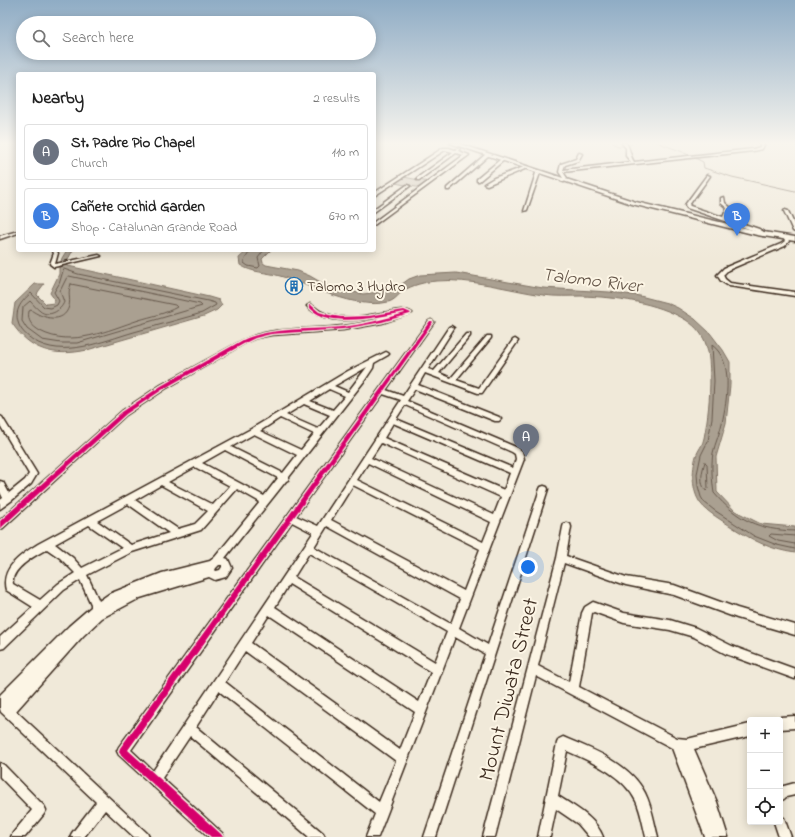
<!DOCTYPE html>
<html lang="en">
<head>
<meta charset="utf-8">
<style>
  body { margin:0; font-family:"Indie Flower",sans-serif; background:#f2f2f2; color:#222 }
  .controls { position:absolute; right:12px; bottom:12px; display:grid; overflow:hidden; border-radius:4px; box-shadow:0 2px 10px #0003 }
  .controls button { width:36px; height:36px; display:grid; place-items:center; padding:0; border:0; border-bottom:1px solid #e0e0e0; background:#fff; color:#222; font:20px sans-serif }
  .you { position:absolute; left:528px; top:567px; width:14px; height:14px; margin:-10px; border:3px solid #fff; border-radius:50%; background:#1a73e8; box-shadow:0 0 0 6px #1a73e833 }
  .badge { display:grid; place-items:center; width:26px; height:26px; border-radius:50%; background:#1f6fb2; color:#fff; font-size:13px; font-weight:700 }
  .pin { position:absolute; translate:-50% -33px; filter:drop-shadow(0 1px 2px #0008) }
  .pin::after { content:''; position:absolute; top:21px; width:14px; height:12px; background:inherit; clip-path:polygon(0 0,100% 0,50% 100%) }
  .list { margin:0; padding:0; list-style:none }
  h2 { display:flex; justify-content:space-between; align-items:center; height:52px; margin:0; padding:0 16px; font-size:17px }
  h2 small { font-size:13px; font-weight:400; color:#767676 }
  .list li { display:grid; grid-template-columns:26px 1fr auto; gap:12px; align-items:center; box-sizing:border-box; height:56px; margin:0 8px 8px; padding:0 8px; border:1px solid #e0e0e0; border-radius:4px }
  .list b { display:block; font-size:15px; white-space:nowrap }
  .list p { margin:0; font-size:13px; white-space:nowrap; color:#767676 }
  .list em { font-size:13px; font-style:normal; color:#767676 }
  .icon { flex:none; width:22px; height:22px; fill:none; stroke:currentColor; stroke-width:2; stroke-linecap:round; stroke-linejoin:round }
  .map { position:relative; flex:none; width:795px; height:837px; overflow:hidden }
  .search { position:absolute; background:#fff; box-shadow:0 2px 10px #0003; left:16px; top:16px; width:360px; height:44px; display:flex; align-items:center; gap:10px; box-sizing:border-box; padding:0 14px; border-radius:22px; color:#767676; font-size:15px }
  .panel { position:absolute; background:#fff; box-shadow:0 2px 10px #0003; left:16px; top:72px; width:360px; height:180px; border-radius:4px }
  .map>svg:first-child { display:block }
  .green { fill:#d2c9ba; stroke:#867a6c }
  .water { fill:#aaa091; stroke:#7e7163 }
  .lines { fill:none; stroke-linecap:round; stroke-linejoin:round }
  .shore { stroke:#67594c; stroke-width:1 }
  .stream { stroke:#7e7163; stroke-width:1 }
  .building { fill:#beb3a4; stroke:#3b2a1e }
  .street-casing { stroke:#3b2a1e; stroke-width:3 }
  .primary-casing { stroke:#3b2a1e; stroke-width:3 }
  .street { fill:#fcf5e5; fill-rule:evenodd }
  .primary { fill:#fcf5e5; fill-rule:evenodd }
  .cycleway-casing { stroke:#fcf5e5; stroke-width:3 }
  .cycleway { fill:#d6006c; fill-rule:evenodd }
  .labels { text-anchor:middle; stroke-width:4; stroke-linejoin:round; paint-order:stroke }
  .far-poi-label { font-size:15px; fill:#3b2a1e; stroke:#fcf5e5; text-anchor:start }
  .water-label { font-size:19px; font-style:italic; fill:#625346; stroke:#fcf5e5 }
  .near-street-label { font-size:22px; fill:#3b2a1e; stroke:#fcf5e5 }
</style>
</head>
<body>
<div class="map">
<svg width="795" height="837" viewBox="0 0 795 837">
  <rect width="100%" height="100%" fill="#f0e9d9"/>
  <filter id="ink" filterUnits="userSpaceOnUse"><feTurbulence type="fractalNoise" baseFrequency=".025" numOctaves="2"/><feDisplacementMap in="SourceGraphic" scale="8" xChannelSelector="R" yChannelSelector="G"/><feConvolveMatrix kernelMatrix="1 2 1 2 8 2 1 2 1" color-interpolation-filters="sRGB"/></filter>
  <g filter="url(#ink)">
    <path class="green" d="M 404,177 L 429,182 L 421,188 L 395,183 Z"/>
    <g class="water">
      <path d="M 67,250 L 73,250 L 67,261 L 68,266 L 209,297 L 219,300 L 222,305 L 217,310 L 204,316 L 87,350 C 55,357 30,351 12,323 L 15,303 L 35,284 L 44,284 L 38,292 L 37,295 L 46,304 L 54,303 L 55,300 L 50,293 L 59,274 L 59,268 L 62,258 Z"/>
      <path d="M 248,250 L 271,250 L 262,259 L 263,263 L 266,265 L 298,271 L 310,276 L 329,287 L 363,294 L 389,291 L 395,289 L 409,279 L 420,275 L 456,273 L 543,288 L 609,292 L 640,296 L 667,303 L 678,308 L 695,319 L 710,333 L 723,350 L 730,362 L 730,385 L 726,423 L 716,457 L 717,492 L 735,511 L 761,524 L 795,527 L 795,553 C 769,549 754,541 732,527 C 723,521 707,512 701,504 C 691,491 692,470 696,456 C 698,450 703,445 704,438 C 708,418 710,398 710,377 C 709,353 709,335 686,320 C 656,302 616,297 581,296 C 569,296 556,297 543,295 C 509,290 470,278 436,281 C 425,282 412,285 403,291 C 398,295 394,301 388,302 C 355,310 311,285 280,276 C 267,272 252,273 240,265 L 239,258 Z"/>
    </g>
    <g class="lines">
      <g class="shore">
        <path d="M 250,250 C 249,255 244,258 244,263 L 248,266 L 258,268 L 260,266 L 258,258 L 264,250"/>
        <path d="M 64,269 L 78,274 L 208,301 L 215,303 L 216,305 L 202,313 C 179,319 157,326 134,332 C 103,341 63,359 33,340 C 27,336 20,330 18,322 C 14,309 23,300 31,293 L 44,307 L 51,308 L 57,305 L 59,301 L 54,292 L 59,284 Z"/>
        <path d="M 69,276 L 200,304 L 202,306 L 77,343 L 61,343 L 42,340 L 27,329 L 22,321 L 23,307 L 30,301 C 33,304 36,308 40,311 C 48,318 61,311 64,302 L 60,291 L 67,277 Z"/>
        <path d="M 71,284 L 175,305 L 177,307 C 165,314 152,316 139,320 C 108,330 72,348 40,331 C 32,326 27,321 29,311 L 31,310 C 42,318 64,325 69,306 C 71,298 67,294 71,284 Z"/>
        <path d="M 705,462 L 707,464 L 708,489 L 706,491 C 699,483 702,471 705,462 Z"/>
        <path d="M 795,531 C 759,530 737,520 714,493 C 712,480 711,466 713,453 C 715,443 720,433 722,423 C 727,400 734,361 712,345 L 714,381 L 712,418 L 708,441 L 701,455 L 697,474 L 698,486 L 701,497 L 704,502 L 714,510 L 754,536 L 777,545 L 795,549"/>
        <path d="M 795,536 L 771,534 L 769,536 L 778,541 L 795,544"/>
      </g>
      <g class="stream">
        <path d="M 612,143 L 618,146 L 626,146"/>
        <path d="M 659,143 L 683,152"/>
        <path d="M 628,146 L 632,143"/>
        <path d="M 684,153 L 692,156"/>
        <path d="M 695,158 L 703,162 L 704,168 L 732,177 L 795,191"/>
      </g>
    </g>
    <path class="building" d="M 296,282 L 301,291 L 293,293 L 288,284 Z"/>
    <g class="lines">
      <defs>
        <g id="street">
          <path d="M 622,143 L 626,143 C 631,150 629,154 634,162 L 753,149 L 760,147 L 760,145 L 758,143 L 762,143 L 764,145 L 762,149 L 753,151 L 563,172 L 567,178 L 564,182 L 561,181 L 563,178 L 559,172 L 561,164 L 576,159 L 579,153 L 582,154 L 578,161 L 565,165 L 563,170 L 631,162 L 626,156 L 626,148 Z"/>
          <path d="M 443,148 L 449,148 L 455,150 L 460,148 L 458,151 L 469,155 L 374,225 L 374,222 L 464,155 L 456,153 L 419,180 L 417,180 L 417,178 L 453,152 L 445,150 L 374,196 L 374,193 Z"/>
          <path d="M 486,154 L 489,155 L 449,190 L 447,190 L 447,188 Z"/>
          <path d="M 501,159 L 504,160 L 479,181 L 477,181 L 477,179 Z"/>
          <path d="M 524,167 L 527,168 L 487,185 L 484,184 L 494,178 Z"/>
          <path d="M 538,172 L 540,173 L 527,210 L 524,211 L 536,173 Z"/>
          <path d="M 707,175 L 710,176 L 689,205 L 690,206 L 723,217 L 727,208 L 721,203 L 721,198 L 724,197 L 725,203 L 731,208 L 726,218 L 759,229 L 767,234 L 767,236 L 763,236 L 755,231 L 687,208 L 685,205 Z"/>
          <path d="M 407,185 L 410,186 L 374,212 L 374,209 Z"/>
          <path d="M 785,210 L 788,211 L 795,226 L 795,232 L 793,231 L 784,211 Z"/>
          <path d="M 18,231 L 18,233 L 0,239 L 0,236 Z"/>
          <path d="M 783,237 L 787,237 L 789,241 L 785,246 L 728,270 L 723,275 L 725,279 L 730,283 L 795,292 L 795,296 L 729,286 L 721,281 L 717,275 L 724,268 L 781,244 L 785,241 L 783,238 Z"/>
          <path d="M 52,250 L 56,250 L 58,253 L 55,264 L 99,255 L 101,256 L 54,267 L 50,264 L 54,253 Z"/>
          <path d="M 310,304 C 314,306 316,309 320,311 C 338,321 363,316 382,313 C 392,312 403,307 412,313 L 382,323 L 343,330 L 271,335 L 256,338 L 247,342 L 165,389 L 126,415 L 3,528 L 0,529 L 0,520 L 122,411 L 161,385 L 243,340 C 274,326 310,330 343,326 C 364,324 384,319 404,313 C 376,317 329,330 307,306 Z"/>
          <path d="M 431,320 L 434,322 L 386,390 L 403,396 L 449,327 L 451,326 L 454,328 L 428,369 L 434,371 L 466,334 L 470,334 L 470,336 L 439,373 L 451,378 L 487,336 L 491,336 L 491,338 L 456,380 L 479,388 L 513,340 L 515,339 L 518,341 L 482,393 L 478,393 L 425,373 L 418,385 L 499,417 L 501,419 L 499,421 L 495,421 L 415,389 L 407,401 L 518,448 L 522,451 L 524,459 L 459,628 L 488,645 L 540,489 L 541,487 L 544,486 L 547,487 L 548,489 L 436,837 L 424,837 L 485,654 L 455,637 L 378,837 L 366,837 L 375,814 L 219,691 L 196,727 L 323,833 L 325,837 L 309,837 L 190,736 L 162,778 L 222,833 L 224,837 L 209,837 L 119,755 L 117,751 L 119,747 L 429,321 ZM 383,394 L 401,400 L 318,526 L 296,516 ZM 405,405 L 512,452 L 515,454 L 516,459 L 513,468 L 396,419 ZM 393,423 L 510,473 L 504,490 L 384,438 ZM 381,443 L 501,497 L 494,515 L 371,458 ZM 368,463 L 491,522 L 483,542 L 357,480 ZM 353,485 L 480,549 L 464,591 L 331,520 ZM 292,522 L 313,533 L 153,771 L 131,750 ZM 327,526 L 460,599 L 451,624 L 314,547 ZM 309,553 L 447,632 L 435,662 L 294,577 ZM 289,584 L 431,672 L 419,702 L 275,607 ZM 269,615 L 415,712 L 400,750 L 251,643 ZM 245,651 L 396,761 L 379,802 L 225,682 Z"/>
          <path d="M 386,352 L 388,353 L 389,354 L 388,355 L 374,363 L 373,368 L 365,380 L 289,477 L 288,480 L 286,481 L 225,558 L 228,559 L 232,568 L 226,577 L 215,580 L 209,577 L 140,598 L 102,618 L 83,636 L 16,711 L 147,833 L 149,837 L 134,837 L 105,810 L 84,837 L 70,837 L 72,833 L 96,802 L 1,712 L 0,709 L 0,695 L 69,626 L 91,607 L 91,604 L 80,580 L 64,590 L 4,648 L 0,649 L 0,637 L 33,607 L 6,590 C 0,568 22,554 38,544 L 251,429 L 348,371 ZM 367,367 L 348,392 L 334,386 ZM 329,389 L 345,396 L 333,410 L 310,401 ZM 304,404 L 330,415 L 318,429 L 286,415 ZM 280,418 L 314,434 L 301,450 L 260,431 ZM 254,434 L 297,455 L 283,473 L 231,447 ZM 225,450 L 278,478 L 264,496 L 202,463 ZM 195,467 L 230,486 L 213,505 L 168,482 ZM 161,485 L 208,511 L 195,524 L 178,529 L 135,500 ZM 237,489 L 260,502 L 215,557 L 210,561 L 162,573 L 109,594 L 99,601 L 87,575 L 132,552 L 201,530 ZM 128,504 L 169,533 L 131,545 L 97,521 ZM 89,525 L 122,548 L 82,568 L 73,558 L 55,544 ZM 47,549 L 60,558 L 75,573 L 58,584 L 40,600 L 13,584 C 10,569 36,555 47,549 ZM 219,565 L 222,565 L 222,567 L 220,570 L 216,571 L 215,570 L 216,568 Z"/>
          <path d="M 0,416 L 2,417 L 37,474 L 31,484 L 11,501 L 0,509 L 0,500 L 3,498 L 0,492 L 0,481 L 3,482 L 9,493 L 25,480 L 29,474 L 0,425 Z"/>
          <path d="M 567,523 L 570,524 L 571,527 L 566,556 L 626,577 L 674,585 L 737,608 L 795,625 L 795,635 L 737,618 L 674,595 L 626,585 L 564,563 L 538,666 L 569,682 L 582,613 L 585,607 L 593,602 L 624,613 L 670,620 L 696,628 L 732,646 L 795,669 L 795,679 L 726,654 L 694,637 L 670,630 L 624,623 L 594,612 L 592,613 L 579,687 L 677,738 L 687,739 L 750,724 L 750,736 L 694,749 L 717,802 L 728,837 L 705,837 L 672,748 L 536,676 L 495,837 L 483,837 L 557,558 L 563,527 L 564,524 Z"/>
          <path d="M 795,716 L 795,728 L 780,729 L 780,720 L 776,720 L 780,717 Z"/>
          <path d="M 563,737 C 592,749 630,763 645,793 C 652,807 654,822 658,837 L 646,837 C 643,825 641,812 636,801 C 623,775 592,762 567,751 L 558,796 C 575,807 596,818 603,837 L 589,837 L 578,824 L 556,809 L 550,837 L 538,837 L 557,743 L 559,739 Z"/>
          <path d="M 0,763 L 4,765 L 44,806 L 46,810 L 44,814 L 25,837 L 11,837 L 13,833 L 32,810 L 0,777 Z"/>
          <path d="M 795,783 L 795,795 L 786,797 L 784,799 L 780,801 L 780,787 Z"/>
          <path d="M 780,816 L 784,818 L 791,837 L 779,837 L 774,822 L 780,822 Z"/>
        </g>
        <path id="primary" d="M 450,143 L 457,143 L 636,202 L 757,231 L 795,237 L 795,241 L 757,235 L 632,204 Z"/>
      </defs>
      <use href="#street" class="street-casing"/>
      <use href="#primary" class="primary-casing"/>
      <use href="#street" class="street"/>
      <use href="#primary" class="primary"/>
      <defs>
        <g id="cycleway">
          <path d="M 309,305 L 311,305 L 319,312 L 329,315 L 341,317 L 369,316 L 404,310 L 411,313 L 410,314 L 382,322 L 343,329 L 271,334 L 255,338 L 247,342 L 165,388 L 126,414 L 2,527 L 0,528 L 0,521 L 122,412 L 161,386 L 243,340 C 273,327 310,330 341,327 C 363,325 384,319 405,313 L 404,312 C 381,317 337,326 316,313 C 313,311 311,309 309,307 Z"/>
          <path d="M 430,321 L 432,321 L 433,322 L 128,750 L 221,834 L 223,837 L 211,837 L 120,754 L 119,751 L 120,748 Z"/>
        </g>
      </defs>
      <use href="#cycleway" class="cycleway-casing"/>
      <use href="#cycleway" class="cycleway"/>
    </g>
  </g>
  <linearGradient id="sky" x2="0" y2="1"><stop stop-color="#8facc5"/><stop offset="0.55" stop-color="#f8f5ee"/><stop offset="1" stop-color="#f8f5ee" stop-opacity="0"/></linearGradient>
  <rect width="795" height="260" fill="url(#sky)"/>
  <defs>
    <symbol id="building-ring" viewBox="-11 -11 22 22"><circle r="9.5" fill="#fcf5e5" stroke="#1f6fb2" stroke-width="1.5"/><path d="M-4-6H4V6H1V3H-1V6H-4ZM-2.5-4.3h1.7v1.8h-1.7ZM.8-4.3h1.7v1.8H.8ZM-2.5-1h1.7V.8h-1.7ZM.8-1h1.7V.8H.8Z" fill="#1f6fb2"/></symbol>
  </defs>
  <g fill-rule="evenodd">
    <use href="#building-ring" x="284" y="276" width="20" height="20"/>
  </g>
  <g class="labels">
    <g class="far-poi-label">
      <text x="307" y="291">Talomo 3 Hydro</text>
    </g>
    <g class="water-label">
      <text transform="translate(592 279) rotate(7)" y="7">Talomo River</text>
    </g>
    <g class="near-street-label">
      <text transform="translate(507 689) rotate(-76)" y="8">Mount Diwata Street</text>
    </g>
  </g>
</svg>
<div class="controls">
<button>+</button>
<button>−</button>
<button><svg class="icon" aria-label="locate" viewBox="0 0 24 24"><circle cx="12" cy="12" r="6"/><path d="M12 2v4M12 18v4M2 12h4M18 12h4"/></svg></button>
</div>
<div class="you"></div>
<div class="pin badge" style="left:526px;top:457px;background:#6b7280">A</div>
<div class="pin badge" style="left:737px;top:236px;background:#3f7fe0">B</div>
<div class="search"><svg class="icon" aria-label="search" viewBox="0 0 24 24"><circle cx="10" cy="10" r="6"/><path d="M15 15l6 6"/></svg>Search here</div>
<section class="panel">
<h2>Nearby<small>2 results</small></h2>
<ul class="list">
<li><span class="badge" style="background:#6b7280">A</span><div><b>St. Padre Pio Chapel</b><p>Church</p></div><em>110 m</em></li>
<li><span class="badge" style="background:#3f7fe0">B</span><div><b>Cañete Orchid Garden</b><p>Shop · Catalunan Grande Road</p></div><em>670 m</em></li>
</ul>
</section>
</div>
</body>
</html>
